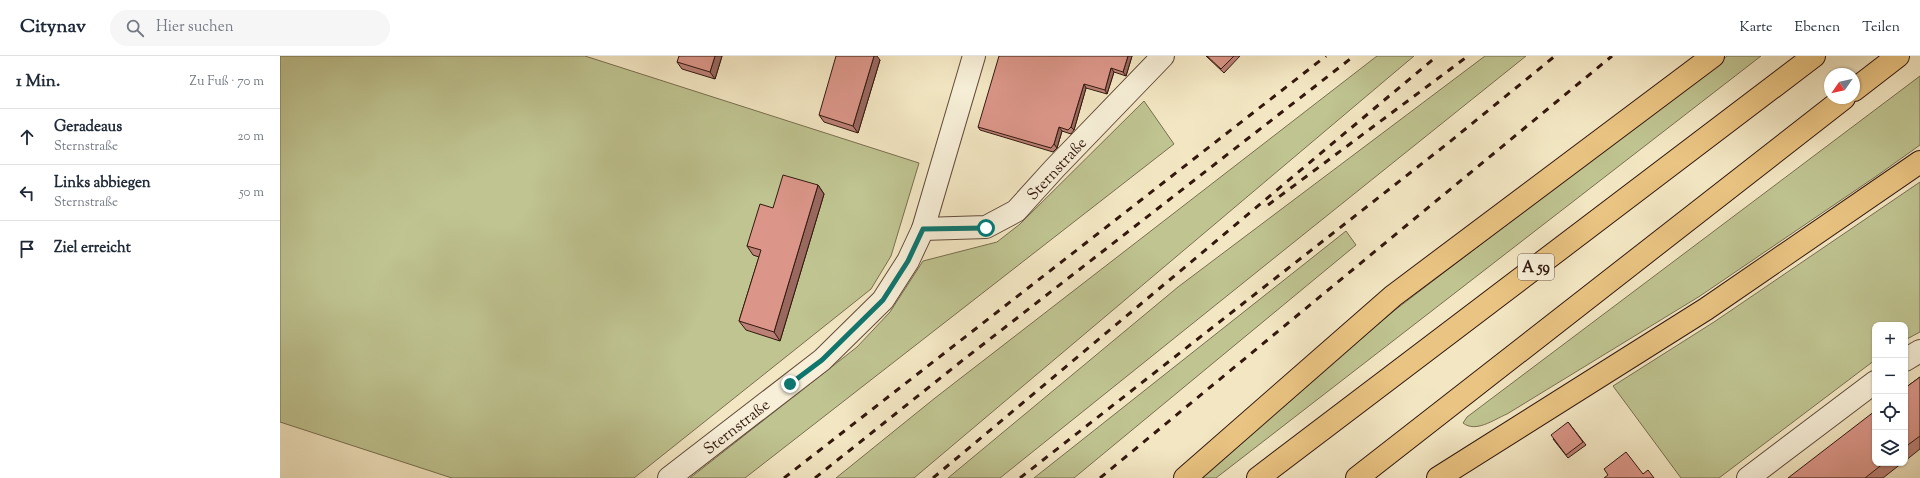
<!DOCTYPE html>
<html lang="de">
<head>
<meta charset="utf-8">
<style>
  body { margin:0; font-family:"Sorts Mill Goudy",serif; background:#f6f6f7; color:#1f2937 }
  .controls { position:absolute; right:12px; bottom:12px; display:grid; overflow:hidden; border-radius:8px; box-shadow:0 1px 3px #0004 }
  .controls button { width:36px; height:36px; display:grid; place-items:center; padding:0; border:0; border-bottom:1px solid #e0e1e3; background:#fff; color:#1f2937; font:20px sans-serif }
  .compass { position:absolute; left:1544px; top:12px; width:36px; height:36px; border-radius:50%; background:#fff; box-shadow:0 1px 3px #0004; rotate:236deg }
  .stop { position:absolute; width:12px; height:12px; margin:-9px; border:3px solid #0f766e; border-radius:50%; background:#fff }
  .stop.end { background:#0f766e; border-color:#fff; box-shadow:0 1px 4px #0008 }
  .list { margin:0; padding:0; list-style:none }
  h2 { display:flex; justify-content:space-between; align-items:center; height:52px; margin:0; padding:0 16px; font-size:17px }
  h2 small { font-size:13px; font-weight:400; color:#747a83 }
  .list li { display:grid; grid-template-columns:26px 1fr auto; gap:12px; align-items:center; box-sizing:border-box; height:56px; padding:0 16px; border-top:1px solid #e0e1e3 }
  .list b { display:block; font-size:15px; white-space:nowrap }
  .list p { margin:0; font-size:13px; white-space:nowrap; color:#747a83 }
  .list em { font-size:13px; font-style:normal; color:#747a83 }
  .icon { flex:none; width:22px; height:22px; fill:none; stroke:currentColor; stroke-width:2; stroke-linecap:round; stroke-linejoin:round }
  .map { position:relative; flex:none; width:1640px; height:422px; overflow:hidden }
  header { display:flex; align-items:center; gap:24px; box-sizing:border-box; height:56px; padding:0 20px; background:#fff; border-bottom:1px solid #e0e1e3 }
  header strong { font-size:19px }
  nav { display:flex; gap:22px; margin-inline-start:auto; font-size:14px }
  .search { width:280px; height:36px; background:#f6f6f7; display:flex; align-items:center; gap:10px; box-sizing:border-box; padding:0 14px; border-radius:22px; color:#747a83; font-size:15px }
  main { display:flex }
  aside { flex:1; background:#fff }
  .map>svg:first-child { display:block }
  .green { fill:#bfc491; stroke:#796e50 }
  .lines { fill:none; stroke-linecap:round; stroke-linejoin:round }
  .street-casing { stroke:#634c3b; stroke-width:24 }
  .highway-casing { stroke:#33180e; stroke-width:24 }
  .street { stroke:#f7efd8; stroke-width:22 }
  .highway { stroke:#eac482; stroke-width:22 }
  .rail { stroke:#33180e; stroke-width:3; stroke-dasharray:7 7; stroke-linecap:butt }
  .wall { fill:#bc8176; stroke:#33180e }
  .shaded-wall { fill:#996960; stroke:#33180e }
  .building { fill:#db9689; stroke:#33180e }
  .route { stroke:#0f766e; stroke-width:5 }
  .labels { text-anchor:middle; stroke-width:4; stroke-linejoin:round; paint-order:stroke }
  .shield { fill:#f7efd8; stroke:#6e584b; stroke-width:1 }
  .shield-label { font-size:15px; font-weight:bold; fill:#33180e }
  .street-label { font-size:16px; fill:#33180e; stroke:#f7efd8 }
</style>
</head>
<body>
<header>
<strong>Citynav</strong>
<div class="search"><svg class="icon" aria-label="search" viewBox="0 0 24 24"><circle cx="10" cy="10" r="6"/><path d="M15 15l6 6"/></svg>Hier suchen</div>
<nav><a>Karte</a><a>Ebenen</a><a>Teilen</a></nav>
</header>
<main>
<aside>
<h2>1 Min.<small>Zu Fuß · 70 m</small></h2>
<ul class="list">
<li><svg class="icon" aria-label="ahead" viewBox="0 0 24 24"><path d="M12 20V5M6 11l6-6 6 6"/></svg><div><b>Geradeaus</b><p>Sternstraße</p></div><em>20 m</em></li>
<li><svg class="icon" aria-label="left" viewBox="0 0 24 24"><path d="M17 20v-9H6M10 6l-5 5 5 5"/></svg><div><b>Links abbiegen</b><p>Sternstraße</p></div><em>50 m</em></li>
<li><svg class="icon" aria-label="arrive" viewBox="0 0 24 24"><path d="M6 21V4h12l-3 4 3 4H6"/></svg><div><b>Ziel erreicht</b></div></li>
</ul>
</aside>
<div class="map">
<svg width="1640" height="422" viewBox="0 0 1640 422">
  <rect width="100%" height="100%" fill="#f3e7c3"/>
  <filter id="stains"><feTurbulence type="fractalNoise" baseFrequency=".005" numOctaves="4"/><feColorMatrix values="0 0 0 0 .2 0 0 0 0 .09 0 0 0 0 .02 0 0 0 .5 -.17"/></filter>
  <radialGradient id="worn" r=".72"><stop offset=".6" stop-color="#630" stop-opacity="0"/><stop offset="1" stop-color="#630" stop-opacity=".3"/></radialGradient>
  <g class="green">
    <path d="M 0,0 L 305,0 L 639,107 L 611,200 L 591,233 L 354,422 L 172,422 L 0,366 Z"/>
    <path d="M 1097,0 L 1134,0 L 634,422 L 556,422 L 655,342 Z"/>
    <path d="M 1205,0 L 1246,0 L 720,422 L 668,422 L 898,231 Z"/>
    <path d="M 1447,0 L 1481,0 L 936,422 L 920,422 L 1008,343 L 1115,254 Z"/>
    <path d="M 1640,20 L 1640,89 L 1598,119 L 1420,240 L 1227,358 C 1213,364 1196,377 1183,367 L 1187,361 Z"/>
    <path d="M 864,45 L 894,88 L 465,422 L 410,422 L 577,291 L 610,256 L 643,205 L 717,186 L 740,168 Z"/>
    <path d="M 1640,126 L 1640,276 L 1625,284 L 1625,269 L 1595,269 L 1595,304 L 1439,422 L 1401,422 L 1333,330 L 1434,266 Z"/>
    <path d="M 1066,175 L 1076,189 L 794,422 L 754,422 Z"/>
  </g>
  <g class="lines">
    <defs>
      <g id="street">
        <path d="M 643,173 L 706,171 L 736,155 L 774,113 L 883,0"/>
        <path d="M 1625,304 L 1640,295"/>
        <path d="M 389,422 L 542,304 L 603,244 L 628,205 L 643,173 L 694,0"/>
        <path d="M 1468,422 L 1595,326"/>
      </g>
      <g id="highway">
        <path d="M 1574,34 L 1618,0"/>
        <path d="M 905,422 L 1113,240 L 1433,0"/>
        <path d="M 978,422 L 1534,0"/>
        <path d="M 1077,422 L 1564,42"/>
        <path d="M 1158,422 L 1426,253 L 1640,106"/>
      </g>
    </defs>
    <use href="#street" class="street-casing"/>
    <use href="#highway" class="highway-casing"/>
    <use href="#street" class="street"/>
    <use href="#highway" class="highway"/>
    <g class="rail">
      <path d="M 988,149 L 1188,0"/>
      <path d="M 504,422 L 1046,0"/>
      <path d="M 535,422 L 683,304 L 1074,0"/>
      <path d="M 653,422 L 1157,0"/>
      <path d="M 740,422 L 1167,88 L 1275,0"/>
      <path d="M 820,422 L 1332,0"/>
    </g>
  </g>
  <g class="wall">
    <path d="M 442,0 L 435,23 L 402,13 L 397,6 Z"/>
    <path d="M 852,0 L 846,20 L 834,16 L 827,38 L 806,32 L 794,74 L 791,78 L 782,75 L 777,92 L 773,96 L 700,74 L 698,71 Z"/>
    <path d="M 926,0 L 960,0 L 944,17 Z"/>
    <path d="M 600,4 L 578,77 L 544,66 L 539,59 Z"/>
    <path d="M 538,129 L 544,138 L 500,285 L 466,274 L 459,265 L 479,201 L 473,199 L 467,190 L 493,152 Z"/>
    <path d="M 1640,321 L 1640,393 L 1625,405 L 1625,332 Z"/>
    <path d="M 1288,366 L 1306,389 L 1288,402 L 1273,383 Z"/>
    <path d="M 1595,407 L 1622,407 L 1603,422 L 1508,422 Z"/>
  </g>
  <g class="shaded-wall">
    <path d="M 435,0 L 442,0 L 435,23 L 430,16 Z"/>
    <path d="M 594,0 L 597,0 L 600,4 L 578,77 L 573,70 Z"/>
    <path d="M 848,0 L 852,0 L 846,20 L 843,16 Z"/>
    <path d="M 831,12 L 834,16 L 827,38 L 825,34 Z"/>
    <path d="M 804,28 L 806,32 L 794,74 L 791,71 Z"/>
    <path d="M 779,71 L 782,75 L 777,92 L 774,88 Z"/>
    <path d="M 538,129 L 544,138 L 500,285 L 494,276 Z"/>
  </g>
  <g class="building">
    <path d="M 399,0 L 435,0 L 430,16 L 397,6 Z"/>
    <path d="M 556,0 L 594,0 L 573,70 L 539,59 Z"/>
    <path d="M 719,0 L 848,0 L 843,16 L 831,12 L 825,34 L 804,28 L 791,71 L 788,74 L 779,71 L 774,88 L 771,92 L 698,71 Z"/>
    <path d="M 927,0 L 954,0 L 941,13 Z"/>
    <path d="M 503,119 L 538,129 L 494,276 L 459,265 L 481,194 L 467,190 L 480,148 L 493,152 Z"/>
    <path d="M 1640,321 L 1640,380 L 1625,391 L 1625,332 Z"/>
    <path d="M 1595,355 L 1595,407 L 1604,407 L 1585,422 L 1508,422 Z"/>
    <path d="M 1288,366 L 1303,386 L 1286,399 L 1271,379 Z"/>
    <path d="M 1346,396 L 1363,418 L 1368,414 L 1374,422 L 1324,422 L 1328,419 L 1324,413 Z"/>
  </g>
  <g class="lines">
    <path class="route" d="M 510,328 L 542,304 L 603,244 L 628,205 L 643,173 L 706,172"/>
  </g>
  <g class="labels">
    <rect class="shield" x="1238" y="198" width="36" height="26" rx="3"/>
    <g class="shield-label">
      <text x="1256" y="216">A 59</text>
    </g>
    <g class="street-label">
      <text transform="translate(776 112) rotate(-47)" y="6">Sternstraße</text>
      <text transform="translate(456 370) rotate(-38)" y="6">Sternstraße</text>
    </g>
  </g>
  <rect width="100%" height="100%" filter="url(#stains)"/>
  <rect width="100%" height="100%" fill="url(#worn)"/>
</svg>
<div class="controls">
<button>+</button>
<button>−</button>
<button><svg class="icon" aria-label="locate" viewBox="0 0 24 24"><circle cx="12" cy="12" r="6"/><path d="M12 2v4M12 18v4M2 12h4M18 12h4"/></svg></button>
<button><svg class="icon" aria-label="layers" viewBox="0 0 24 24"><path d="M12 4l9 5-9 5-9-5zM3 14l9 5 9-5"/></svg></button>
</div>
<svg class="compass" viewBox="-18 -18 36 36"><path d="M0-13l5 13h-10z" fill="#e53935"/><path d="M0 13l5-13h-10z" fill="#747a83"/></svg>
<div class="stop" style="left:706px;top:172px"></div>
<div class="stop end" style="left:510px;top:328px"></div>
</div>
</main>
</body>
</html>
